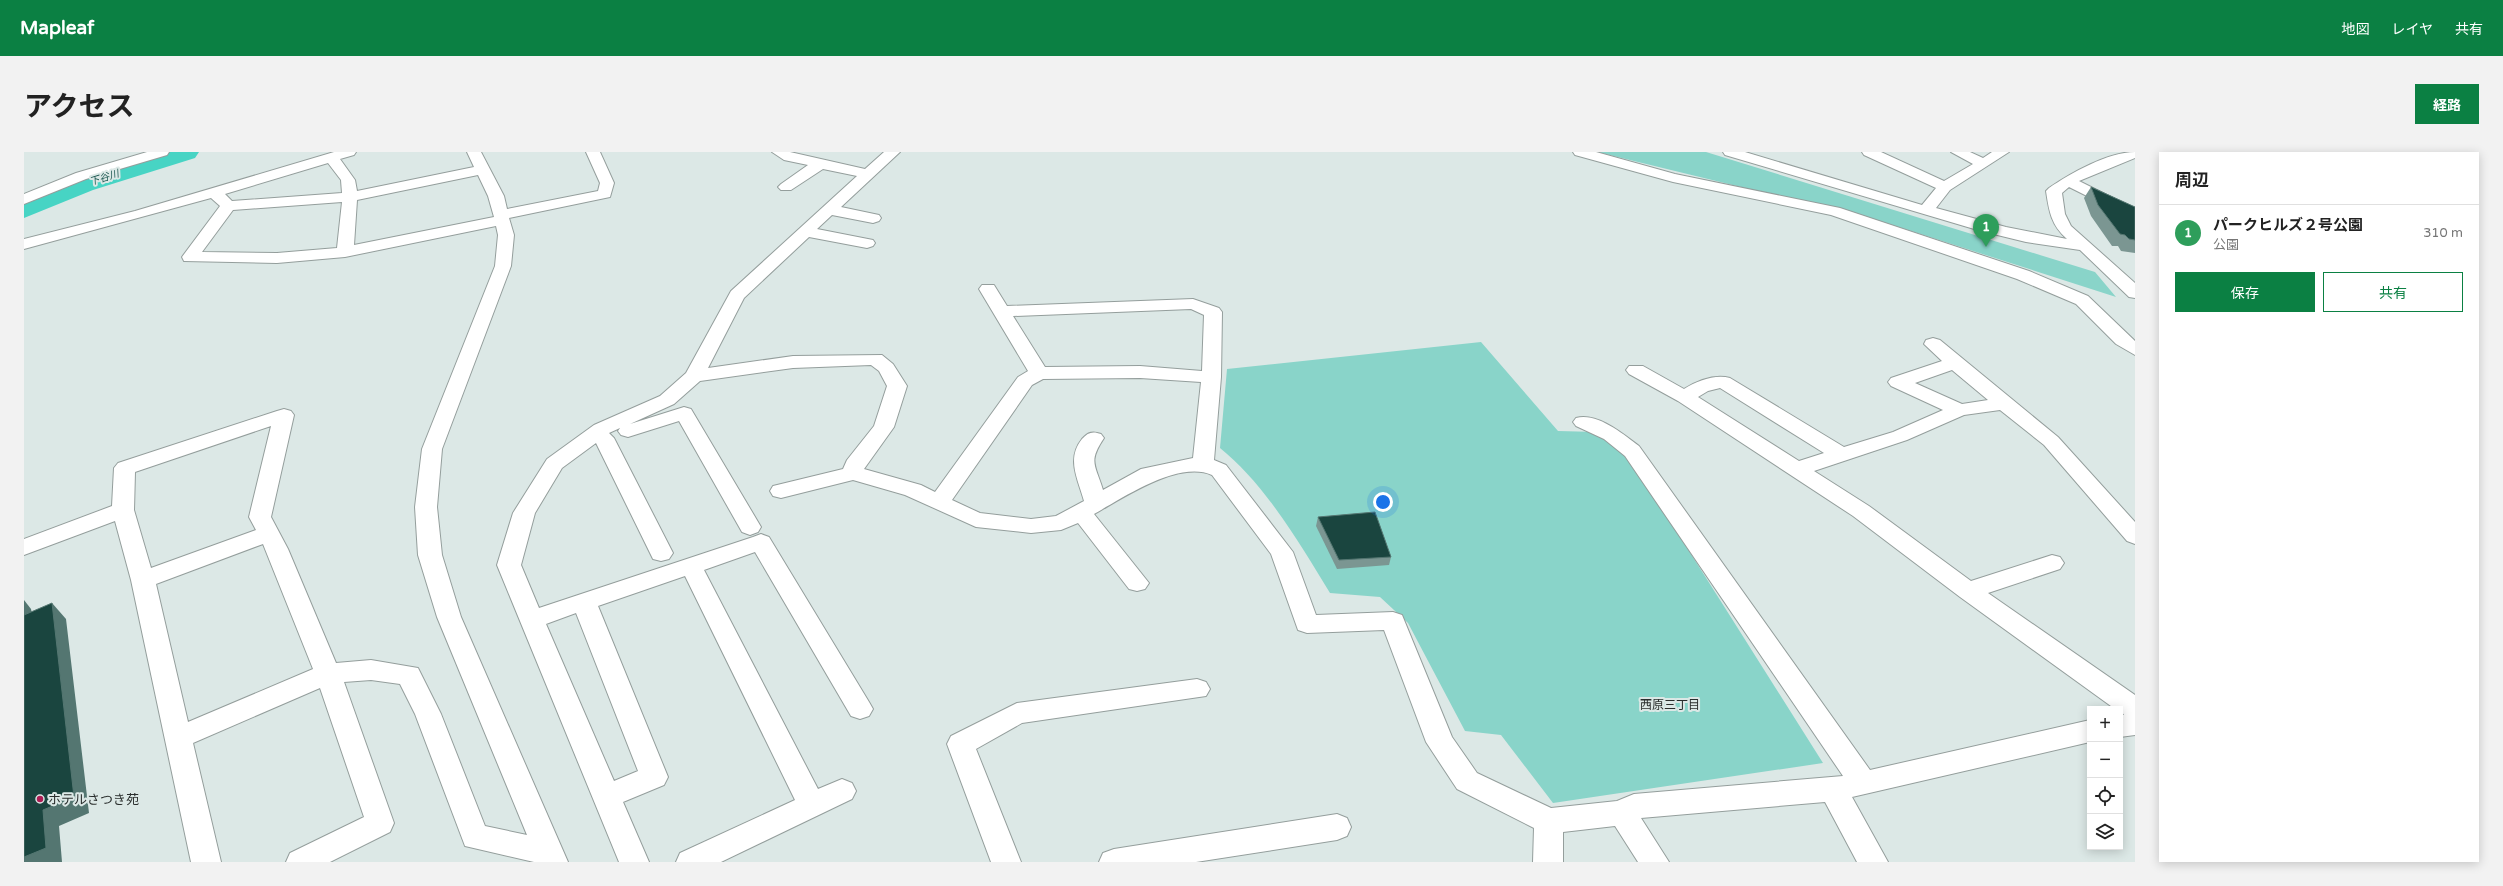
<!DOCTYPE html>
<html lang="ja">
<head>
<meta charset="utf-8">
<style>
  body { margin:0; font-family:"Varela Round","Noto Sans JP",sans-serif; background:#f2f2f2; color:#222 }
  .controls { position:absolute; right:12px; bottom:12px; display:grid; overflow:hidden; border-radius:0px; box-shadow:0 2px 10px #0003 }
  .controls button { width:36px; height:36px; display:grid; place-items:center; padding:0; border:0; border-bottom:1px solid #e0e0e0; background:#fff; color:#222; font:20px sans-serif }
  .you { position:absolute; left:1359px; top:350px; width:14px; height:14px; margin:-10px; border:3px solid #fff; border-radius:50%; background:#1a73e8; box-shadow:0 0 0 6px #1a73e833 }
  .badge { display:grid; place-items:center; width:26px; height:26px; border-radius:50%; background:#0b8043; color:#fff; font-size:13px; font-weight:700 }
  .pin { position:absolute; translate:-50% -33px; filter:drop-shadow(0 1px 2px #0008) }
  .pin::after { content:''; position:absolute; top:21px; width:14px; height:12px; background:inherit; clip-path:polygon(0 0,100% 0,50% 100%) }
  .list { margin:0; padding:0; list-style:none }
  h2 { display:flex; justify-content:space-between; align-items:center; height:52px; margin:0; padding:0 16px; font-size:17px }
  h2 small { font-size:13px; font-weight:400; color:#767676 }
  .list li { display:grid; grid-template-columns:26px 1fr auto; gap:12px; align-items:center; box-sizing:border-box; height:56px; padding:0 16px; border-top:1px solid #e0e0e0 }
  .list b { display:block; font-size:15px; white-space:nowrap }
  .list p { margin:0; font-size:13px; white-space:nowrap; color:#767676 }
  .list em { font-size:13px; font-style:normal; color:#767676 }
  .actions { display:flex; gap:8px; padding:12px 16px }
  .actions a { flex:1; padding:9px 0; border:1px solid #0b8043; border-radius:0px; text-align:center; font-size:14px; color:#0b8043 }
  .actions .main { background:#0b8043; color:#fff }
  .icon { flex:none; width:22px; height:22px; fill:none; stroke:currentColor; stroke-width:2; stroke-linecap:round; stroke-linejoin:round }
  .map { position:relative; flex:none; width:2111px; height:710px; overflow:hidden; border-radius:0px }
  header { display:flex; align-items:center; gap:24px; box-sizing:border-box; height:56px; padding:0 20px; background:#0b8043; color:#fff }
  header strong { font-size:19px }
  nav { display:flex; gap:22px; margin-inline-start:auto; font-size:14px }
  .intro { display:flex; align-items:center; justify-content:space-between; box-sizing:border-box; height:96px; padding:0 24px }
  h1 { margin:0; font-size:28px }
  .button { padding:10px 18px; border-radius:0px; background:#0b8043; color:#fff; font-size:14px; font-weight:700 }
  main { display:flex; gap:24px; padding:0 24px }
  aside { flex:1; background:#fff; border-radius:0px; box-shadow:0 2px 10px #0003 }
  .map>svg:first-child { display:block }
  .green { fill:#89d4c9 }
  .lines { fill:none; stroke-linecap:round; stroke-linejoin:round }
  .river { fill:#47d4c4; fill-rule:evenodd }
  .minor-casing { stroke:#949e9c; stroke-width:2 }
  .minor { fill:#fff; fill-rule:evenodd }
  .wall { fill:#7b9692 }
  .shaded-wall { fill:#547671 }
  .building { fill:#1a453f; stroke:#547671 }
  .poi-dot { fill:#ac1c54; stroke:#dce8e6; stroke-width:1.5 }
  .labels { text-anchor:middle; stroke-width:4; stroke-linejoin:round; paint-order:stroke }
  .far-water-label { font-size:10px; font-style:italic; fill:#1a554e; stroke:#dce8e6 }
  .neighbourhood-label { font-size:12px; fill:#2a2e2d; stroke:#dce8e6 }
  .near-poi-label { font-size:13px; fill:#2a2e2d; stroke:#dce8e6; text-anchor:start }
</style>
</head>
<body>
<header>
<strong>Mapleaf</strong>
<nav><a>地図</a><a>レイヤ</a><a>共有</a></nav>
</header>
<div class="intro"><h1>アクセス</h1><a class="button">経路</a></div>
<main>
<div class="map">
<svg width="2111" height="710" viewBox="0 0 2111 710">
  <rect width="100%" height="100%" fill="#dce8e6"/>
  <g class="green">
    <path d="M 1573,0 L 1682,0 L 2071,120 L 2092,145 L 1856,69 Z"/>
    <path d="M 1457,190 L 1534,279 L 1573,280 L 1600,296 L 1799,611 L 1529,651 L 1477,583 L 1441,579 L 1384,471 L 1356,445 L 1306,441 C 1276,392 1241,332 1196,296 L 1203,217 Z"/>
  </g>
  <g class="lines">
    <path class="river" d="M 134,0 L 175,0 L 171,6 L 69,38 L 0,66 L 0,47 L 49,26 Z"/>
    <defs>
      <g id="minor">
        <path d="M 123,0 L 145,0 L 143,3 L 62,27 L 0,52 L 0,42 L 52,21 Z"/>
        <path d="M 310,0 L 332,0 L 330,3 L 316,7 L 331,28 L 333,39 L 450,15 L 443,0 L 457,0 L 480,44 L 483,57 L 574,39 L 576,31 L 562,0 L 576,0 L 590,31 L 586,45 L 485,66 L 490,83 L 487,114 L 418,297 L 413,355 L 418,403 L 437,465 L 544,710 L 510,710 L 441,694 L 391,562 L 376,532 L 347,528 L 320,530 L 370,671 L 366,680 L 306,710 L 262,710 L 266,701 L 340,665 L 296,536 L 169,591 L 197,710 L 167,710 L 107,428 L 91,369 L 0,403 L 0,387 L 88,354 L 90,316 L 94,311 L 253,259 L 260,257 L 267,259 L 270,263 L 247,365 L 264,397 L 312,511 L 347,508 L 394,516 L 417,562 L 461,674 L 503,683 L 413,465 L 394,403 L 391,355 L 398,297 L 471,114 L 474,83 L 472,74 L 321,105 L 253,111 L 160,109 L 158,105 L 196,54 L 187,46 L 0,97 L 0,87 L 111,59 ZM 304,11 L 317,28 L 318,41 L 208,49 L 201,42 ZM 454,23 L 464,44 L 470,65 L 330,93 L 333,48 ZM 318,50 L 313,96 L 253,101 L 178,100 L 209,58 ZM 247,274 L 225,365 L 232,378 L 127,416 L 110,358 L 111,320 ZM 239,392 L 289,517 L 164,570 L 132,432 Z"/>
        <path d="M 748,0 L 766,0 L 841,17 L 860,0 L 876,0 L 817,55 L 855,63 L 857,66 L 855,69 L 849,71 L 808,63 L 793,77 L 849,88 L 851,91 L 849,94 L 843,96 L 785,85 L 720,146 L 684,216 L 769,204 L 858,203 L 869,212 L 883,234 L 870,275 L 840,317 L 897,333 L 911,340 L 994,225 L 1004,219 L 955,137 L 958,133 L 970,133 L 983,154 L 1169,147 L 1195,156 L 1198,160 L 1197,225 L 1190,308 L 1202,313 L 1269,400 L 1292,463 L 1369,460 L 1378,463 L 1428,585 L 1453,621 L 1527,656 L 1593,649 L 1610,642 L 1819,624 L 1601,304 L 1580,287 L 1552,274 L 1549,270 L 1552,266 C 1573,260 1599,282 1615,294 L 1846,618 L 2066,568 L 2066,590 L 1828,645 L 1864,710 L 1833,710 L 1801,650 L 1617,666 L 1645,710 L 1614,710 L 1591,674 L 1539,680 L 1539,710 L 1509,710 L 1510,676 L 1433,637 L 1402,590 L 1360,478 L 1283,481 L 1274,478 L 1247,402 L 1188,323 C 1154,308 1099,346 1070,362 L 1125,431 L 1121,437 L 1113,439 L 1105,437 L 1054,371 L 1037,378 L 1007,381 L 952,375 L 881,343 L 829,328 L 757,346 L 749,344 L 746,339 L 749,334 L 819,317 L 823,308 L 850,274 L 863,234 L 855,219 L 847,213 L 769,216 L 676,229 L 650,252 L 606,272 L 660,255 L 667,257 L 737,375 L 734,380 L 726,383 L 718,380 L 655,269 L 604,285 L 597,283 L 594,279 L 596,276 L 585,281 L 590,286 L 649,401 L 645,407 L 637,409 L 629,407 L 572,291 L 538,316 L 511,361 L 497,413 L 515,456 L 729,385 L 737,382 L 745,385 L 845,550 L 849,557 L 845,564 L 836,567 L 827,564 L 731,400 L 680,418 L 794,637 L 818,627 L 828,631 L 832,639 L 828,647 L 697,710 L 652,710 L 656,701 L 771,648 L 661,424 L 574,454 L 644,625 L 640,633 L 599,650 L 625,710 L 595,710 L 473,413 L 489,361 L 523,307 L 570,273 L 636,244 L 662,221 L 707,139 L 833,24 L 799,17 L 767,38 L 757,38 L 754,35 L 757,32 L 784,13 L 760,8 ZM 1167,157 L 1180,163 L 1178,219 L 1116,214 L 1021,215 L 989,164 ZM 1116,226 L 1177,230 L 1169,306 L 1117,317 L 1079,338 C 1071,312 1064,310 1080,286 L 1077,282 C 1069,279 1064,280 1058,287 C 1042,307 1054,327 1060,349 L 1032,364 L 1007,367 L 956,361 L 928,348 L 1008,233 L 1019,227 ZM 552,461 L 614,619 L 590,629 L 522,472 Z"/>
        <path d="M 1549,0 L 1572,0 L 1651,22 L 1816,56 L 2005,119 L 2064,144 L 2111,189 L 2111,203 L 2092,192 L 2052,152 L 1993,127 L 1807,63 L 1649,30 L 1551,3 Z"/>
        <path d="M 1699,0 L 1721,0 L 1898,53 L 1912,36 L 1840,3 L 1838,0 L 1857,0 L 1920,29 L 1949,12 L 1927,0 L 1946,0 L 1959,6 L 1968,0 L 1985,0 L 1926,38 L 1912,56 L 1982,75 L 2043,87 C 2027,73 2025,59 2022,39 L 2025,36 C 2047,21 2084,0 2111,0 L 2111,6 L 2055,29 L 2111,57 L 2111,68 L 2045,35 L 2038,41 L 2041,62 L 2047,74 L 2111,131 L 2111,146 L 2105,145 L 2056,98 L 2002,90 L 1957,79 L 1701,3 Z"/>
        <path d="M 1909,186 L 1916,188 L 2034,285 L 2111,370 L 2111,392 L 2103,389 L 2020,293 L 1976,258 L 1940,263 L 1883,288 L 1790,319 L 1845,354 L 1947,429 L 2028,403 L 2036,405 L 2040,411 L 2036,417 L 1964,441 L 2111,543 L 2111,583 L 2096,585 L 2096,563 L 2100,563 L 2096,557 L 2091,557 L 1936,445 L 1829,364 L 1654,249 L 1605,222 L 1602,218 L 1605,214 L 1619,214 L 1660,237 C 1673,229 1691,222 1706,226 L 1820,295 L 1869,280 L 1919,258 L 1867,234 L 1864,230 L 1867,226 L 1918,209 L 1900,192 L 1902,188 ZM 1928,218 L 1964,248 L 1938,252 L 1891,231 ZM 1696,236 L 1800,301 L 1775,309 L 1674,245 L 1684,239 Z"/>
        <path d="M 1173,527 L 1182,530 L 1186,537 L 1182,544 L 998,571 L 952,597 L 997,710 L 967,710 L 923,592 L 927,584 L 993,551 Z"/>
        <path d="M 1313,662 L 1323,666 L 1327,675 L 1323,684 L 1313,688 L 1172,710 L 1075,710 L 1079,701 L 1090,697 Z"/>
      </g>
    </defs>
    <use href="#minor" class="minor-casing"/>
    <use href="#minor" class="minor"/>
  </g>
  <g class="wall">
    <path d="M 2067,35 L 2111,55 L 2111,101 L 2097,99 L 2094,94 L 2088,94 L 2067,64 L 2060,46 Z"/>
    <path d="M 1294,365 L 1367,405 L 1365,413 L 1313,417 L 1292,374 Z"/>
  </g>
  <g class="shaded-wall">
    <path d="M 0,448 L 7,457 L 12,480 L 0,466 Z"/>
    <path d="M 28,451 L 42,467 L 65,661 L 35,674 L 38,710 L 0,710 L 0,705 L 19,658 Z"/>
  </g>
  <g class="building">
    <path d="M 2067,35 L 2111,55 L 2111,88 L 2105,87 L 2101,83 L 2096,82 L 2074,53 Z"/>
    <path d="M 1351,360 L 1367,405 L 1315,408 L 1294,365 Z"/>
    <path d="M 28,451 L 50,645 L 19,658 L 22,696 L 0,705 L 0,463 Z"/>
  </g>
  <circle class="poi-dot" cx="16" cy="647" r="4"/>
  <g class="labels">
    <g class="far-water-label">
      <text transform="translate(80 25) rotate(-17)" y="4">下谷川</text>
    </g>
    <g class="neighbourhood-label">
      <text x="1646" y="557">西原三丁目</text>
    </g>
    <g class="near-poi-label">
      <text x="24" y="652">ホテルさつき苑</text>
    </g>
  </g>
</svg>
<div class="controls">
<button>+</button>
<button>−</button>
<button><svg class="icon" aria-label="locate" viewBox="0 0 24 24"><circle cx="12" cy="12" r="6"/><path d="M12 2v4M12 18v4M2 12h4M18 12h4"/></svg></button>
<button><svg class="icon" aria-label="layers" viewBox="0 0 24 24"><path d="M12 4l9 5-9 5-9-5zM3 14l9 5 9-5"/></svg></button>
</div>
<div class="you"></div>
<div class="pin badge" style="left:1962px;top:95px;background:#2e9e5b">1</div>
</div>
<aside>
<h2>周辺<small></small></h2>
<ul class="list">
<li><span class="badge" style="background:#2e9e5b">1</span><div><b>パークヒルズ２号公園</b><p>公園</p></div><em>310 m</em></li>
</ul>
<div class="actions"><a class="main">保存</a><a>共有</a></div>
</aside>
</main>
</body>
</html>
